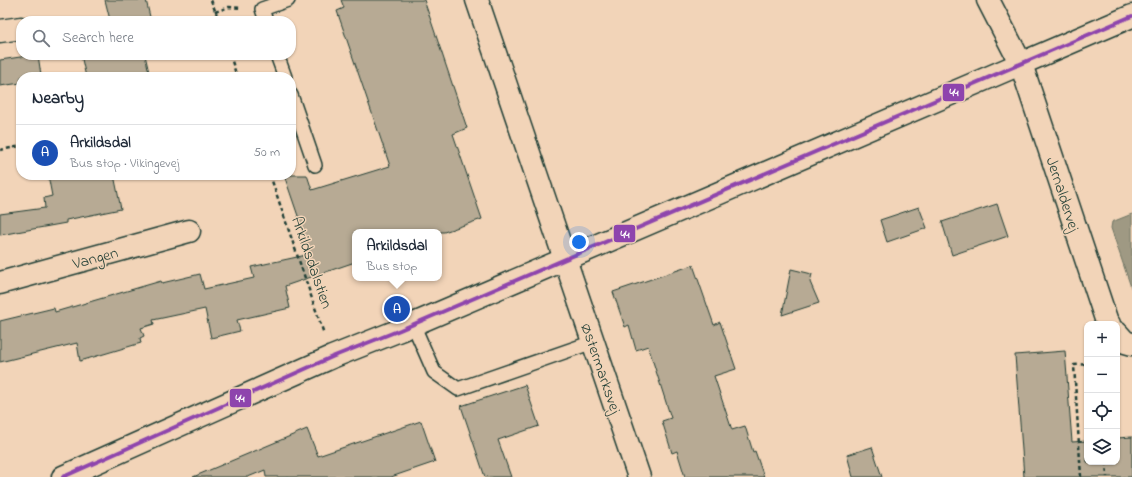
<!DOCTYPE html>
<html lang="en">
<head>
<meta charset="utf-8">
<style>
  body { margin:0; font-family:"Indie Flower",sans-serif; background:#f2f2f3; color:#1f2937 }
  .controls { position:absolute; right:12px; bottom:12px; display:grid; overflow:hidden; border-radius:8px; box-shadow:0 1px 3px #0004 }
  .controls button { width:36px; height:36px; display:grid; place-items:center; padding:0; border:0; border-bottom:1px solid #e0e1e3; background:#fff; color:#1f2937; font:20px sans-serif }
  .you { position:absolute; left:579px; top:242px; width:14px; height:14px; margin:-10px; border:3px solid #fff; border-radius:50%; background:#1a73e8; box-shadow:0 0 0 6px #1a73e833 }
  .badge { display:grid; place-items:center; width:26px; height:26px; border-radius:50%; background:#ea580c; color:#fff; font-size:13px; font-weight:700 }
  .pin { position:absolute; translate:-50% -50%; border:2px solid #fff; box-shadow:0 1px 4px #0006 }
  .popup { position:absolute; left:352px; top:229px; width:90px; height:52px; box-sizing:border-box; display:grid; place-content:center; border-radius:8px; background:#fff; filter:drop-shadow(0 1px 3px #0005); font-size:13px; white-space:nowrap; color:#747a83 }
  .popup b { font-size:15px; color:#1f2937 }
  .popup::after { content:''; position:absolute; left:50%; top:100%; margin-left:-8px; border:8px solid transparent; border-top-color:#fff }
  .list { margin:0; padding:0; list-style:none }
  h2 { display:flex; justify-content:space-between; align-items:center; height:52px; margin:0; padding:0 16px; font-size:17px }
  h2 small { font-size:13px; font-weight:400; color:#747a83 }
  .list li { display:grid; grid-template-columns:26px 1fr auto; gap:12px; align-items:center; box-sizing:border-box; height:56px; padding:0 16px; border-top:1px solid #e0e1e3 }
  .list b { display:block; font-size:15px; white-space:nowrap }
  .list p { margin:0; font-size:13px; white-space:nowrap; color:#747a83 }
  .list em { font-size:13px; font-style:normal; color:#747a83 }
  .icon { flex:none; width:22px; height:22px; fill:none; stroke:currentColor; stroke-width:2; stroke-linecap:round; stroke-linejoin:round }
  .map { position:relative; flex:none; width:1132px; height:477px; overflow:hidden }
  .search { position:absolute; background:#fff; box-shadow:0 1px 3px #0004; left:16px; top:16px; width:280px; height:44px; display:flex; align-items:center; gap:10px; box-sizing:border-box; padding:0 14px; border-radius:16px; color:#747a83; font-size:15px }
  .panel { position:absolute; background:#fff; box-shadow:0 1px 3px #0004; left:16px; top:72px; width:280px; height:108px; border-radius:16px }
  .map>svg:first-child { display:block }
  .water { fill:#9f9983; stroke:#6c7463 }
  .building { fill:#b7aa94; stroke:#1f3d34 }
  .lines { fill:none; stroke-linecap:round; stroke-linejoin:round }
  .service-casing { stroke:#1f3d34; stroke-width:16 }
  .minor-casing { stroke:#1f3d34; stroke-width:25 }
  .tertiary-casing { stroke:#1f3d34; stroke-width:25 }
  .path { stroke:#1f3d34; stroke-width:2.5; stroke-dasharray:4 3; stroke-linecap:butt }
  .service { stroke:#f2d4b8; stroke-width:13 }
  .minor { stroke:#f2d4b8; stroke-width:22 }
  .tertiary { stroke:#f2d4b8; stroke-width:22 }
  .bus-1-casing { stroke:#f2d4b8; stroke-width:7 }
  .bus-1 { stroke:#8e44ad; stroke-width:4 }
  .labels { text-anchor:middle; stroke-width:3; stroke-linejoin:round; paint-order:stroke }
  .street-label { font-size:16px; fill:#1f3d34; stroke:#f2d4b8 }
  .line-badge { stroke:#f2d4b8; stroke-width:1.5 }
  .badge-label { font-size:11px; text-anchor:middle; font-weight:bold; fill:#fff }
</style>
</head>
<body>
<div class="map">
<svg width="1132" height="477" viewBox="0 0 1132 477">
  <rect width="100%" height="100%" fill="#f2d4b8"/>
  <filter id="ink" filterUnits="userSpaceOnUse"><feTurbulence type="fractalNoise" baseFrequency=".025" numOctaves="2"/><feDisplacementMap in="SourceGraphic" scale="8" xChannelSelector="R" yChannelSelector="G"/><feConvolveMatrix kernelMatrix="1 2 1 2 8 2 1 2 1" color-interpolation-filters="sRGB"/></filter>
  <g filter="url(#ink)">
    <path class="water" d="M 1132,214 L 1132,290 L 1111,228 L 1112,222 Z"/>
    <g class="building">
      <path d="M 105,0 L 146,0 L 151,21 L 108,21 L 110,20 Z"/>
      <path d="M 341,0 L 424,0 L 467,128 L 453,134 L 482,219 L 444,232 L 355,232 L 355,262 L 285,286 L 290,308 L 237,320 L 240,331 L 211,338 L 205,309 L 153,320 L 154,324 L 141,328 L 144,336 L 140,338 L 141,343 L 80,361 L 77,343 L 0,362 L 0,321 L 54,308 L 55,312 L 161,281 L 162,283 L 200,274 L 204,289 L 254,278 L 251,267 L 311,254 L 284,175 L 307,175 L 312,190 L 390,166 L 337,11 L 344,8 Z"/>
      <path d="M 34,55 L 38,55 L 41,75 L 21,77 L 21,83 L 0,86 L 0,60 Z"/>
      <path d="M 81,55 L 145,55 L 150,77 L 86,77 Z"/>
      <path d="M 48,175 L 114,175 L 121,209 L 66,220 L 66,223 L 0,235 L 0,214 L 45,208 L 44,198 L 52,196 Z"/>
      <path d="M 997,204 L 1008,236 L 952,255 L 942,222 Z"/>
      <path d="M 919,207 L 927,228 L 887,242 L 880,220 Z"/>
      <path d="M 693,265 L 714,325 L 720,322 L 736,369 L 714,376 L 732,430 L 745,426 L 753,452 L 755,451 L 764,477 L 685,477 L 677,451 L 672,453 L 662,421 L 671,418 L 648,346 L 636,350 L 629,325 L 625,327 L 613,292 Z"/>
      <path d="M 791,269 L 812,274 L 810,282 L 819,303 L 782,315 Z"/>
      <path d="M 1065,351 L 1072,442 L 1087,441 L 1087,462 L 1117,462 L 1117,438 L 1132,437 L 1132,477 L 1024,477 L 1015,355 Z"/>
      <path d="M 525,385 L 539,426 L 498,440 L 511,477 L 485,477 L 461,406 Z"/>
      <path d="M 421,421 L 435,462 L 391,477 L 266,477 L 265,470 L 248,477 L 193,477 L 307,429 L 318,456 Z"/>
      <path d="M 872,447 L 882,477 L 853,477 L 847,455 Z"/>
    </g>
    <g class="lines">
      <defs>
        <g id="service">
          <path d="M 266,21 L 262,9 L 288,0"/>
          <path d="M 277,55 L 285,77"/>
          <path d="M 291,95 L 315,165"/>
          <path d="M 413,324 L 434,372 L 458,389 L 593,342"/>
        </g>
        <g id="minor">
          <path d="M 477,0 L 639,477"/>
          <path d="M 988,0 L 1021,64 L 1107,322 L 1109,324"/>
          <path d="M 0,31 L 21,28"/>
          <path d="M 0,283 L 189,231"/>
          <path d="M 1117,333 L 1125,342 L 1132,344"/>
        </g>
        <path id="tertiary" d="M 63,477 L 332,357 L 400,330 L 1132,16"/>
      </defs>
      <use href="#service" class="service-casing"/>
      <use href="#minor" class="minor-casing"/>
      <use href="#tertiary" class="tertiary-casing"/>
      <g class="path">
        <path d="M 211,0 L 219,21"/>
        <path d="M 215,12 L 229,7 L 242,8"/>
        <path d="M 230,55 L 237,77"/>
        <path d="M 0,150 L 21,146"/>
        <path d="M 270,175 L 324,334"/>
        <path d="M 1106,462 L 1107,477"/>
        <path d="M 1081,477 L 1074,365 L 1087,364"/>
      </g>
      <use href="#service" class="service"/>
      <use href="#minor" class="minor"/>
      <use href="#tertiary" class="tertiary"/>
      <defs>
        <path id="bus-1" d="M 63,477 L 332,357 L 400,330 L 1132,16"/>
      </defs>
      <use href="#bus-1" class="bus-1-casing"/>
      <use href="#bus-1" class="bus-1"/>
    </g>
  </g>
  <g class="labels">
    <g class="street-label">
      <text transform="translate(1064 194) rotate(72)" y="6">Jernaldervej</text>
      <text transform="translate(95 257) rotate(-15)" y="6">Vangen</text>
      <text transform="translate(313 262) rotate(71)" y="6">Arkildsdalstien</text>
      <text transform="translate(602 368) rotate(71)" y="6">Østermarksvej</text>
    </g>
  </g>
  <g class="line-badge">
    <rect x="942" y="83" width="23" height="19" rx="4" fill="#8e44ad"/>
    <rect x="613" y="224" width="23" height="19" rx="4" fill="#8e44ad"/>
    <rect x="229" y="388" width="23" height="20" rx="4" fill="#8e44ad"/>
  </g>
  <g class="badge-label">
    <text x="954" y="96">44</text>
    <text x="625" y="238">44</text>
    <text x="240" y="402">44</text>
  </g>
</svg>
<div class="controls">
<button>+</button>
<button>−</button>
<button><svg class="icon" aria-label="locate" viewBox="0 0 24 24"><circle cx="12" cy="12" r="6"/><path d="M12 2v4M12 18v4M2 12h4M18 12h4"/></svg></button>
<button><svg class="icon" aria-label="layers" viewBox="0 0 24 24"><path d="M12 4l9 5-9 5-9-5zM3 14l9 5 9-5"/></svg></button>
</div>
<div class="you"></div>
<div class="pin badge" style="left:397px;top:309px;background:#1a4fb4">A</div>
<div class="popup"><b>Arkildsdal</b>Bus stop</div>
<div class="search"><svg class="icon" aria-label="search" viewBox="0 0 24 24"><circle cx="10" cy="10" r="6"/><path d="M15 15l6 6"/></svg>Search here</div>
<section class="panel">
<h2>Nearby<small></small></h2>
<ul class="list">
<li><span class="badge" style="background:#1a4fb4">A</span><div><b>Arkildsdal</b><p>Bus stop · Vikingevej</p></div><em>50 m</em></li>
</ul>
</section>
</div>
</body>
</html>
